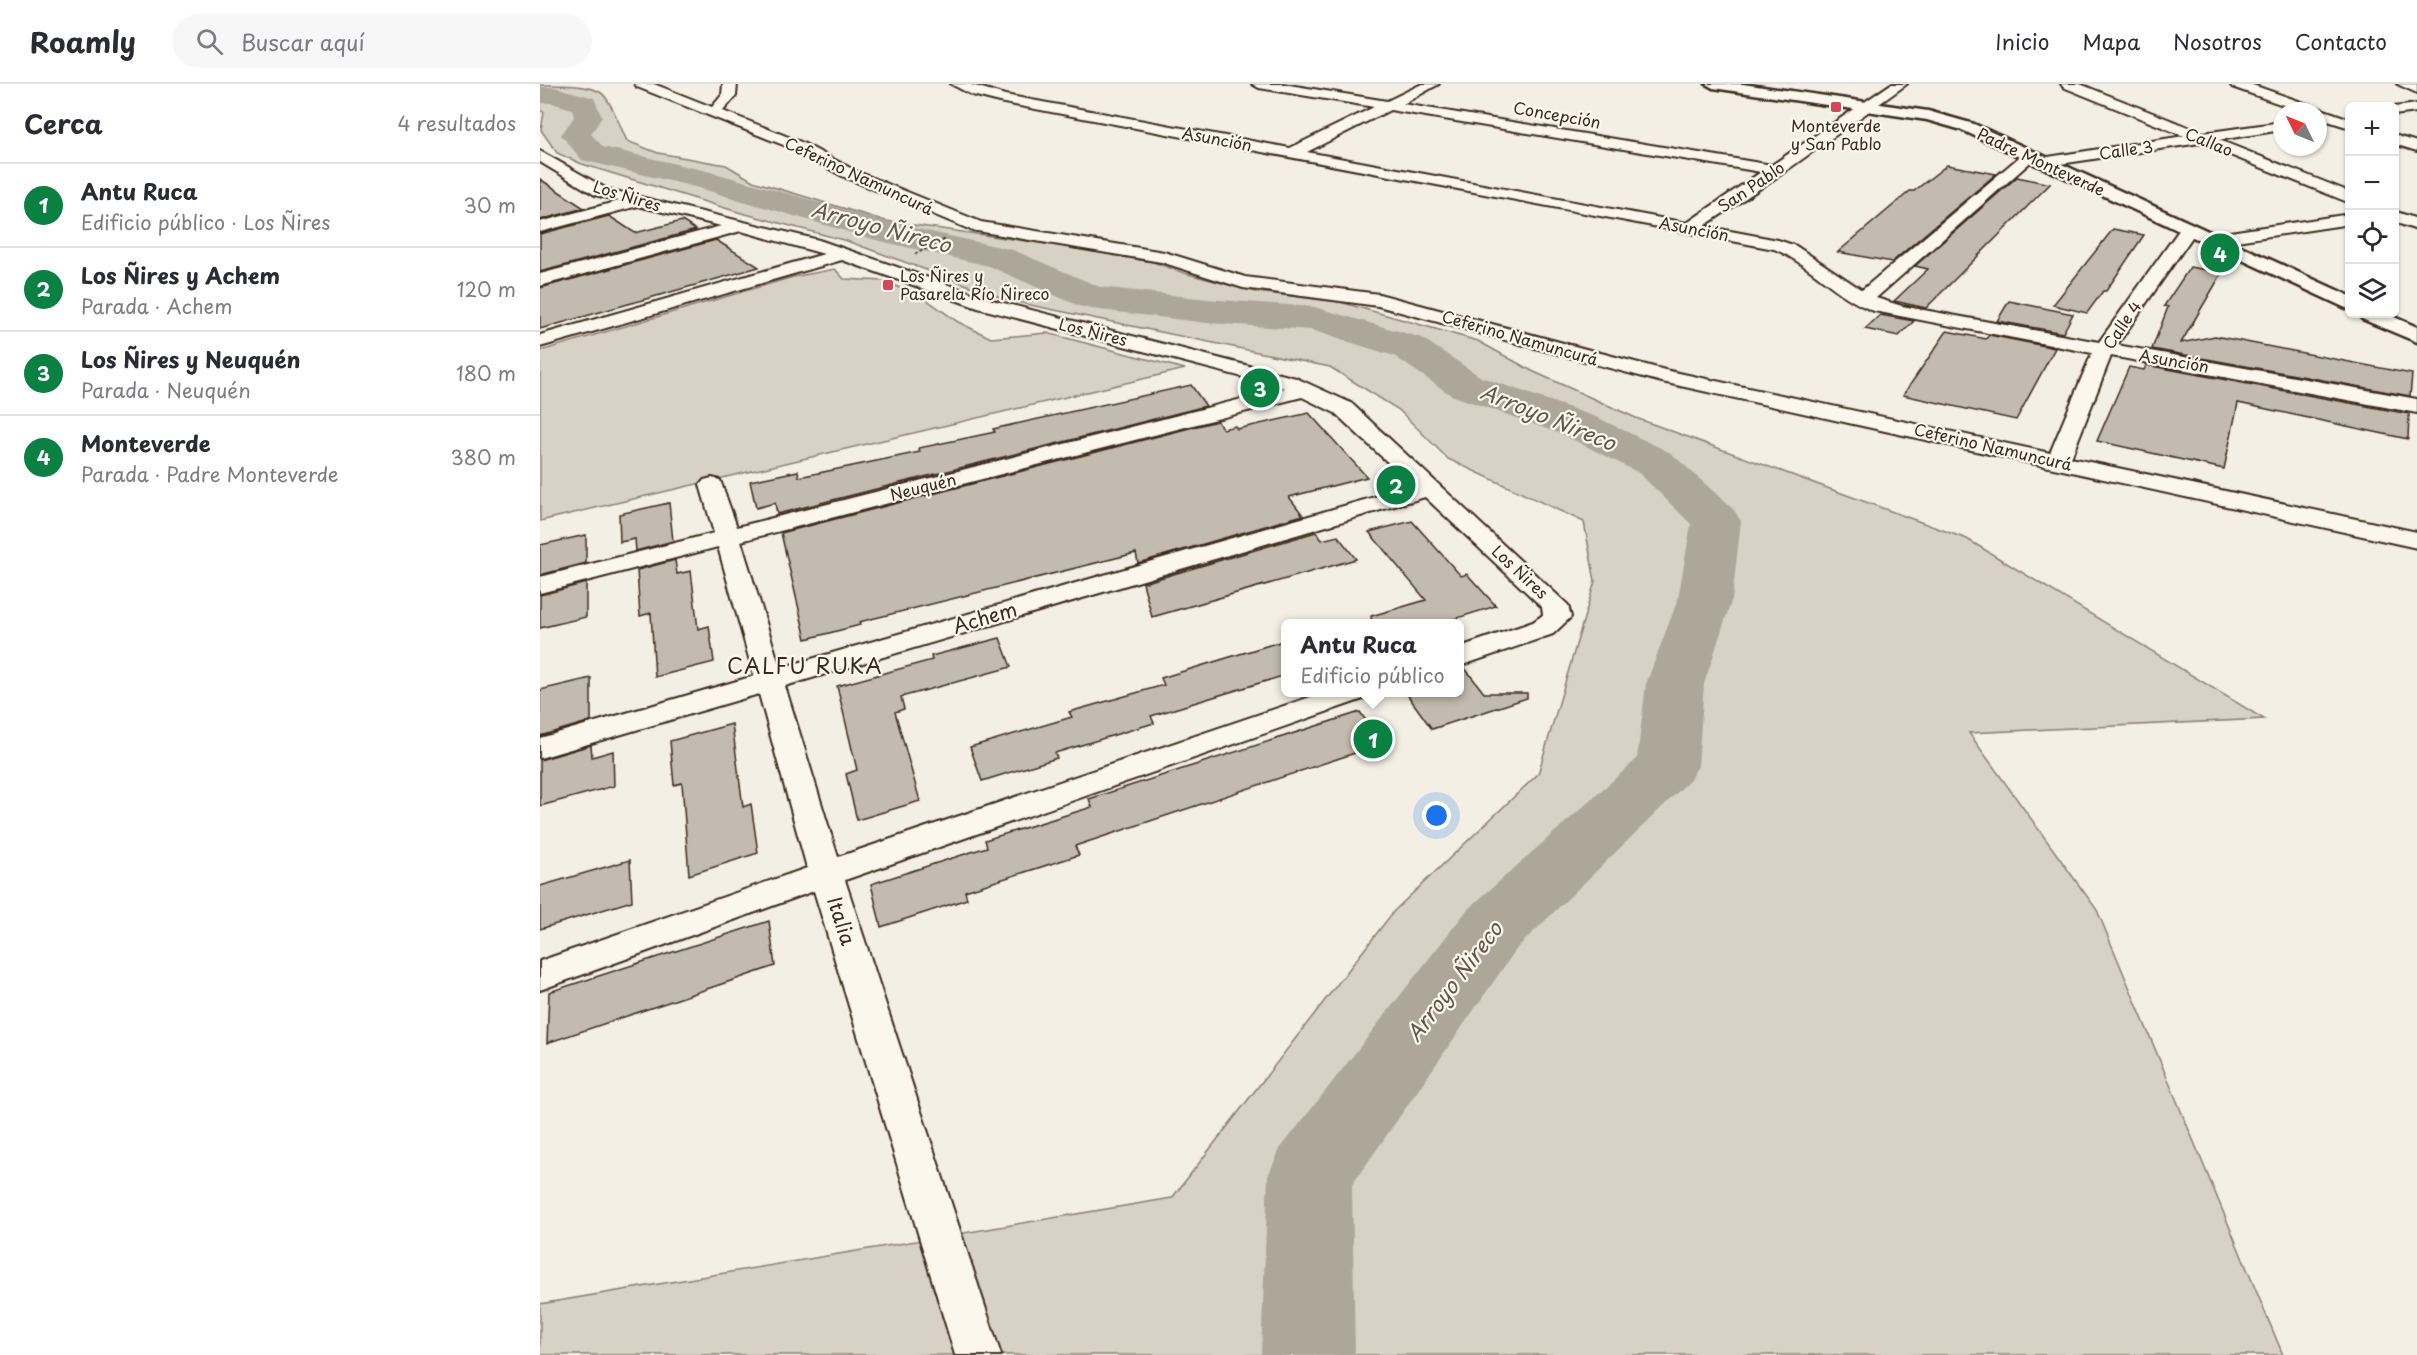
<!DOCTYPE html>
<html lang="es">
<head>
<meta charset="utf-8">
<style>
  body { margin:0; font-family:"Playpen Sans",sans-serif; background:#f7f7f7; color:#2b2b33 }
  .controls { position:absolute; right:18px; top:18px; display:grid; overflow:hidden; border-radius:9px; box-shadow:0 2px 4px #0004 }
  .controls button { width:54px; height:54px; display:grid; place-items:center; padding:0; border:0; border-bottom:2px solid #e1e1e2; background:#fff; color:#2b2b33; font:30px sans-serif }
  .compass { position:absolute; left:1733px; top:18px; width:54px; height:54px; border-radius:50%; background:#fff; box-shadow:0 2px 4px #0004; rotate:313deg }
  .you { position:absolute; left:897px; top:732px; width:21px; height:21px; margin:-15px; border:4px solid #fff; border-radius:50%; background:#1a73e8; box-shadow:0 0 0 9px #1a73e833 }
  .badge { display:grid; place-items:center; width:39px; height:39px; border-radius:50%; background:#0b8043; color:#fff; font-size:20px; font-weight:700 }
  .pin { position:absolute; translate:-50% -50%; border:3px solid #fff; box-shadow:0 2px 6px #0006 }
  .popup { position:absolute; left:741px; top:535px; width:183px; height:78px; box-sizing:border-box; display:grid; place-content:center; border-radius:9px; background:#fff; filter:drop-shadow(0 2px 4px #0005); font-size:20px; white-space:nowrap; color:#7c7c81 }
  .popup b { font-size:22px; color:#2b2b33 }
  .popup::after { content:''; position:absolute; left:50%; top:100%; margin-left:-12px; border:12px solid transparent; border-top-color:#fff }
  .list { margin:0; padding:0; list-style:none }
  h2 { display:flex; justify-content:space-between; align-items:center; height:78px; margin:0; padding:0 24px; font-size:26px }
  h2 small { font-size:20px; font-weight:400; color:#7c7c81 }
  .list li { display:grid; grid-template-columns:39px 1fr auto; gap:18px; align-items:center; box-sizing:border-box; height:84px; padding:0 24px; border-top:2px solid #e1e1e2 }
  .list b { display:block; font-size:22px; white-space:nowrap }
  .list p { margin:0; font-size:20px; white-space:nowrap; color:#7c7c81 }
  .list em { font-size:20px; font-style:normal; color:#7c7c81 }
  .icon { flex:none; width:33px; height:33px; fill:none; stroke:currentColor; stroke-width:2; stroke-linecap:round; stroke-linejoin:round }
  .map { position:relative; flex:none; width:1877px; height:1271px; overflow:hidden }
  header { display:flex; align-items:center; gap:36px; box-sizing:border-box; height:84px; padding:0 30px; background:#fff; border-bottom:2px solid #e1e1e2 }
  header strong { font-size:28px }
  nav { display:flex; gap:33px; margin-inline-start:auto; font-size:21px }
  .search { width:420px; height:54px; background:#f7f7f7; display:flex; align-items:center; gap:15px; box-sizing:border-box; padding:0 21px; border-radius:33px; color:#7c7c81; font-size:22px }
  main { display:flex }
  aside { flex:1; background:#fff }
  .map>svg:first-child { display:block }
  .green { fill:#d8d1c6; stroke:#8a7e72; stroke-width:1.5 }
  .lines { fill:none; stroke-linecap:round; stroke-linejoin:round }
  .river { fill:#afa69a; fill-rule:evenodd }
  .building { fill:#c3bbb0; stroke:#3b2a1e; stroke-width:1.5 }
  .minor-casing { stroke:#3b2a1e; stroke-width:4 }
  .tertiary-casing { stroke:#3b2a1e; stroke-width:5 }
  .path { stroke:#3b2a1e; stroke-width:2; stroke-dasharray:3 2; stroke-linecap:butt }
  .minor { fill:#fbf7ec; fill-rule:evenodd }
  .tertiary { fill:#fbf7ec; fill-rule:evenodd }
  .poi-dot { fill:#d1495b; stroke:#fbf7ec; stroke-width:2 }
  .labels { text-anchor:middle; stroke-width:4.5; stroke-linejoin:round; paint-order:stroke }
  .far-street-label { font-size:16px; fill:#3b2a1e; stroke:#fbf7ec }
  .far-poi-label { font-size:16px; fill:#3b2a1e; stroke:#fbf7ec }
  .street-label { font-size:20px; fill:#3b2a1e; stroke:#fbf7ec }
  .water-label { font-size:21px; font-style:italic; fill:#645549; stroke:#fbf7ec }
  .neighbourhood-label { font-size:21px; letter-spacing:1.5px; fill:#3b2a1e; stroke:#fbf7ec }
</style>
</head>
<body>
<header>
<strong>Roamly</strong>
<div class="search"><svg class="icon" aria-label="search" viewBox="0 0 24 24"><circle cx="10" cy="10" r="6"/><path d="M15 15l6 6"/></svg>Buscar aquí</div>
<nav><a>Inicio</a><a>Mapa</a><a>Nosotros</a><a>Contacto</a></nav>
</header>
<main>
<aside>
<h2>Cerca<small>4 resultados</small></h2>
<ul class="list">
<li><span class="badge">1</span><div><b>Antu Ruca</b><p>Edificio público · Los Ñires</p></div><em>30 m</em></li>
<li><span class="badge">2</span><div><b>Los Ñires y Achem</b><p>Parada · Achem</p></div><em>120 m</em></li>
<li><span class="badge">3</span><div><b>Los Ñires y Neuquén</b><p>Parada · Neuquén</p></div><em>180 m</em></li>
<li><span class="badge">4</span><div><b>Monteverde</b><p>Parada · Padre Monteverde</p></div><em>380 m</em></li>
</ul>
</aside>
<div class="map">
<svg width="1877" height="1271" viewBox="0 0 1877 1271">
  <rect width="100%" height="100%" fill="#f3efe4"/>
  <filter id="ink" filterUnits="userSpaceOnUse"><feTurbulence type="fractalNoise" baseFrequency=".0167" numOctaves="2"/><feDisplacementMap in="SourceGraphic" scale="12" xChannelSelector="R" yChannelSelector="G"/><feConvolveMatrix kernelMatrix="1 2 1 2 8 2 1 2 1" color-interpolation-filters="sRGB"/></filter>
  <g filter="url(#ink)">
    <g class="green">
      <path d="M 0,1 C 18,1 44,0 60,8 C 71,15 81,45 87,57 L 118,69 L 186,81 L 213,97 L 346,137 L 520,162 L 613,178 L 644,189 L 716,208 L 800,218 L 938,257 L 992,287 L 1096,334 L 1427,455 L 1724,635 L 1429,649 L 1557,826 L 1743,1271 L 0,1271 L 0,1220 L 632,1114 L 854,827 L 998,690 L 1055,497 L 1044,438 L 908,375 L 859,326 L 790,283 L 471,217 L 307,157 L 198,128 L 42,80 L 17,69 L 1,46 L 4,28 L 0,27 Z"/>
      <path d="M 295,185 L 304,195 L 344,197 L 387,216 L 418,238 L 451,254 L 507,249 L 645,285 L 0,437 L 0,267 L 253,193 Z"/>
    </g>
    <g class="lines">
      <path class="river" d="M 0,3 L 14,3 L 54,14 L 62,33 L 51,50 L 63,63 L 175,89 L 355,140 L 473,166 L 560,203 L 667,215 L 774,223 L 882,254 L 941,293 L 1056,333 L 1131,369 L 1194,426 L 1201,437 L 1192,515 L 1164,600 L 1158,682 L 1149,697 L 977,864 L 812,1101 L 815,1271 L 721,1271 L 728,1092 L 740,1065 L 927,826 L 1097,675 L 1106,600 L 1138,515 L 1151,440 L 1099,389 L 1024,351 L 911,311 L 854,272 L 771,246 L 667,239 L 552,225 L 539,222 L 449,182 L 336,156 L 155,103 L 42,76 L 21,51 L 34,33 L 32,25 L 12,19 L 0,19 Z"/>
    </g>
    <g class="building">
      <path d="M 1407,81 L 1456,90 L 1352,178 L 1298,168 L 1370,107 L 1374,107 Z"/>
      <path d="M 1477,93 L 1510,100 L 1386,224 L 1354,217 L 1388,185 L 1375,182 Z"/>
      <path d="M 0,95 L 44,124 L 0,136 Z"/>
      <path d="M 69,132 L 95,149 L 142,137 L 156,146 L 0,188 L 0,150 Z"/>
      <path d="M 1573,145 L 1604,151 L 1566,207 L 1563,207 L 1547,229 L 1513,221 Z"/>
      <path d="M 176,156 L 219,183 L 0,245 L 0,204 Z"/>
      <path d="M 1650,183 L 1682,189 L 1641,259 L 1675,252 L 1872,290 L 1870,312 L 1612,265 L 1628,223 L 1624,222 Z"/>
      <path d="M 1469,217 L 1533,230 L 1523,249 L 1457,237 Z"/>
      <path d="M 1340,231 L 1374,237 L 1359,252 L 1325,245 Z"/>
      <path d="M 1407,247 L 1446,255 L 1449,251 L 1515,264 L 1476,336 L 1363,311 Z"/>
      <path d="M 1606,281 L 1869,330 L 1868,355 L 1698,319 L 1684,385 L 1557,357 L 1589,283 L 1604,286 Z"/>
      <path d="M 651,301 L 666,322 L 237,430 L 235,419 L 216,424 L 210,397 L 258,387 L 259,393 L 380,368 L 379,364 L 455,348 L 453,345 Z"/>
      <path d="M 769,329 L 827,393 L 749,413 L 763,431 L 598,479 L 596,469 L 319,538 L 320,541 L 266,555 L 241,449 L 677,337 L 683,345 L 695,342 L 697,345 Z"/>
      <path d="M 129,419 L 133,457 L 96,467 L 95,455 L 80,458 L 79,430 Z"/>
      <path d="M 872,437 L 921,492 L 927,490 L 956,522 L 898,540 L 832,540 L 831,532 L 886,516 L 829,448 Z"/>
      <path d="M 776,448 L 782,456 L 798,452 L 816,475 L 612,533 L 603,499 Z"/>
      <path d="M 46,451 L 46,479 L 0,491 L 0,461 Z"/>
      <path d="M 135,476 L 137,490 L 151,487 L 158,545 L 169,542 L 174,578 L 115,593 L 111,529 L 100,532 L 97,486 Z"/>
      <path d="M 46,499 L 46,533 L 0,544 L 0,511 Z"/>
      <path d="M 460,554 L 471,583 L 361,613 L 364,625 L 355,628 L 380,717 L 317,736 L 306,690 L 317,686 L 297,602 L 392,576 L 391,572 Z"/>
      <path d="M 746,556 L 746,591 L 611,632 L 614,639 L 515,669 L 517,674 L 442,697 L 430,663 L 532,633 L 529,628 L 624,601 L 621,594 Z"/>
      <path d="M 924,583 L 944,609 L 987,609 L 987,614 L 892,645 L 866,609 L 920,609 L 920,584 Z"/>
      <path d="M 51,594 L 51,637 L 0,652 L 0,606 Z"/>
      <path d="M 820,628 L 842,660 L 535,762 L 539,771 L 425,807 L 427,815 L 341,843 L 331,800 L 447,763 L 445,756 L 552,723 L 549,715 Z"/>
      <path d="M 192,640 L 203,723 L 211,720 L 218,769 L 149,791 L 142,699 L 134,701 L 130,657 Z"/>
      <path d="M 51,661 L 52,673 L 73,667 L 74,702 L 0,722 L 0,676 Z"/>
      <path d="M 90,776 L 92,817 L 0,845 L 0,802 Z"/>
      <path d="M 229,837 L 235,882 L 7,959 L 9,908 Z"/>
    </g>
    <g class="lines">
      <defs>
        <g id="minor">
          <path d="M 95,0 L 114,0 L 172,23 L 182,11 L 183,0 L 197,0 L 196,12 L 183,27 L 261,58 L 316,87 L 441,138 L 624,168 L 705,193 L 839,210 L 1125,286 L 1510,369 L 1552,269 L 1334,227 C 1297,214 1271,180 1234,165 L 464,19 L 432,11 L 411,0 L 429,0 L 465,11 L 750,64 L 834,23 L 719,4 L 712,0 L 743,0 L 847,17 L 882,0 L 899,0 L 863,20 L 1232,81 L 1351,0 L 1367,0 L 1243,89 L 1164,142 L 1238,156 L 1256,162 L 1322,206 L 1484,69 L 1494,69 L 1497,72 L 1495,75 L 1644,52 L 1523,3 L 1521,0 L 1540,0 L 1663,49 L 1742,38 L 1742,46 L 1679,56 L 1810,108 L 1810,119 L 1660,59 L 1500,83 L 1495,81 L 1492,78 L 1494,75 L 1336,214 L 1362,222 L 1559,258 L 1642,142 L 1654,142 L 1657,146 L 1577,261 L 1877,315 L 1877,329 L 1571,272 L 1531,374 L 1877,448 L 1877,464 L 1122,298 L 838,222 L 703,204 L 621,178 L 431,146 L 304,93 L 251,64 L 97,3 ZM 850,26 L 1221,88 L 1147,139 L 767,68 Z"/>
          <path d="M 1690,0 L 1710,0 L 1810,35 L 1810,44 L 1778,34 L 1778,27 L 1760,27 L 1692,3 Z"/>
          <path d="M 1857,0 L 1877,0 L 1877,9 Z"/>
          <path d="M 1877,20 L 1877,28 L 1854,31 L 1854,23 Z"/>
          <path d="M 1854,51 L 1877,58 L 1877,67 L 1854,60 Z"/>
          <path d="M 0,67 L 67,105 L 279,156 L 452,216 L 756,294 L 811,319 L 1028,521 L 1031,533 L 1013,550 L 920,582 L 920,563 L 993,538 L 1003,531 L 1002,523 L 885,413 L 245,602 L 298,773 L 785,608 L 830,608 L 826,614 L 305,796 L 461,1271 L 415,1271 L 274,807 L 0,906 L 0,877 L 267,784 L 219,610 L 0,674 L 0,654 L 214,592 L 178,463 L 0,509 L 0,493 L 174,449 L 160,401 L 164,396 L 172,394 L 180,396 L 197,443 L 745,304 L 438,224 L 302,176 L 0,263 L 0,251 L 284,170 L 201,147 L 0,202 L 0,190 L 181,142 L 98,122 L 0,148 L 0,138 L 79,117 L 55,111 L 0,78 ZM 762,313 L 795,329 L 873,402 L 240,584 L 201,457 Z"/>
          <path d="M 1854,127 L 1877,135 L 1877,146 L 1854,138 Z"/>
          <path d="M 1810,130 L 1810,140 L 1670,161 L 1664,160 L 1661,156 L 1664,152 L 1670,151 Z"/>
        </g>
        <g id="tertiary">
          <path d="M 1166,0 L 1203,0 L 1388,27 L 1434,40 L 1810,212 L 1810,226 L 1422,46 L 1387,36 L 1173,4 Z"/>
          <path d="M 1819,230 L 1847,230 L 1877,243 L 1877,258 L 1822,235 Z"/>
        </g>
      </defs>
      <use href="#minor" class="minor-casing"/>
      <use href="#tertiary" class="tertiary-casing"/>
      <path class="path" d="M 375,170 L 406,155"/>
      <use href="#minor" class="minor"/>
      <use href="#tertiary" class="tertiary"/>
    </g>
  </g>
  <g class="poi-dot">
    <rect x="1290" y="17" width="12" height="12" rx="3"/>
    <rect x="342" y="195" width="12" height="12" rx="3"/>
  </g>
  <g class="labels">
    <g class="far-street-label">
      <text transform="translate(1017 31) rotate(10)" y="6">Concepción</text>
      <text transform="translate(677 55) rotate(11)" y="6">Asunción</text>
      <text transform="translate(1669 58) rotate(22)" y="6">Callao</text>
      <text transform="translate(1586 66) rotate(-8)" y="6">Calle 3</text>
      <text transform="translate(1501 78) rotate(25)" y="6">Padre Monteverde</text>
      <text transform="translate(319 92) rotate(25)" y="6">Ceferino Namuncurá</text>
      <text transform="translate(1211 103) rotate(-34)" y="6">San Pablo</text>
      <text transform="translate(87 112) rotate(17)" y="6">Los Ñires</text>
      <text transform="translate(1154 145) rotate(11)" y="6">Asunción</text>
      <text transform="translate(1582 241) rotate(-56)" y="6">Calle 4</text>
      <text transform="translate(553 248) rotate(14)" y="6">Los Ñires</text>
      <text transform="translate(980 254) rotate(16)" y="6">Ceferino Namuncurá</text>
      <text transform="translate(1634 277) rotate(10)" y="6">Asunción</text>
      <text transform="translate(1453 363) rotate(13)" y="6">Ceferino Namuncurá</text>
      <text transform="translate(383 403) rotate(-14)" y="6">Neuquén</text>
      <text transform="translate(980 488) rotate(43)" y="6">Los Ñires</text>
    </g>
    <g class="far-poi-label">
      <text x="1296" y="48">Monteverde<tspan x="1296" dy="18">y San Pablo</tspan></text>
      <text x="360" y="198" text-anchor="start">Los Ñires y<tspan x="360" dy="18">Pasarela Río Ñireco</tspan></text>
    </g>
    <g class="street-label">
      <text transform="translate(445 534) rotate(-16)" y="7">Achem</text>
      <text transform="translate(301 837) rotate(72)" y="7">Italia</text>
    </g>
    <g class="water-label">
      <text transform="translate(341 144) rotate(15)" y="7">Arroyo Ñireco</text>
      <text transform="translate(1008 334) rotate(22)" y="7">Arroyo Ñireco</text>
      <text transform="translate(915 898) rotate(-53)" y="7">Arroyo Ñireco</text>
    </g>
    <g class="neighbourhood-label">
      <text x="265" y="590">CALFU RUKA</text>
    </g>
  </g>
</svg>
<div class="controls">
<button>+</button>
<button>−</button>
<button><svg class="icon" aria-label="locate" viewBox="0 0 24 24"><circle cx="12" cy="12" r="6"/><path d="M12 2v4M12 18v4M2 12h4M18 12h4"/></svg></button>
<button><svg class="icon" aria-label="layers" viewBox="0 0 24 24"><path d="M12 4l9 5-9 5-9-5zM3 14l9 5 9-5"/></svg></button>
</div>
<svg class="compass" viewBox="-18 -18 36 36"><path d="M0-13l5 13h-10z" fill="#e53935"/><path d="M0 13l5-13h-10z" fill="#7c7c81"/></svg>
<div class="you"></div>
<div class="pin badge" style="left:833px;top:655px">1</div>
<div class="popup"><b>Antu Ruca</b>Edificio público</div>
<div class="pin badge" style="left:856px;top:401px">2</div>
<div class="pin badge" style="left:720px;top:304px">3</div>
<div class="pin badge" style="left:1680px;top:169px">4</div>
</div>
</main>
</body>
</html>
